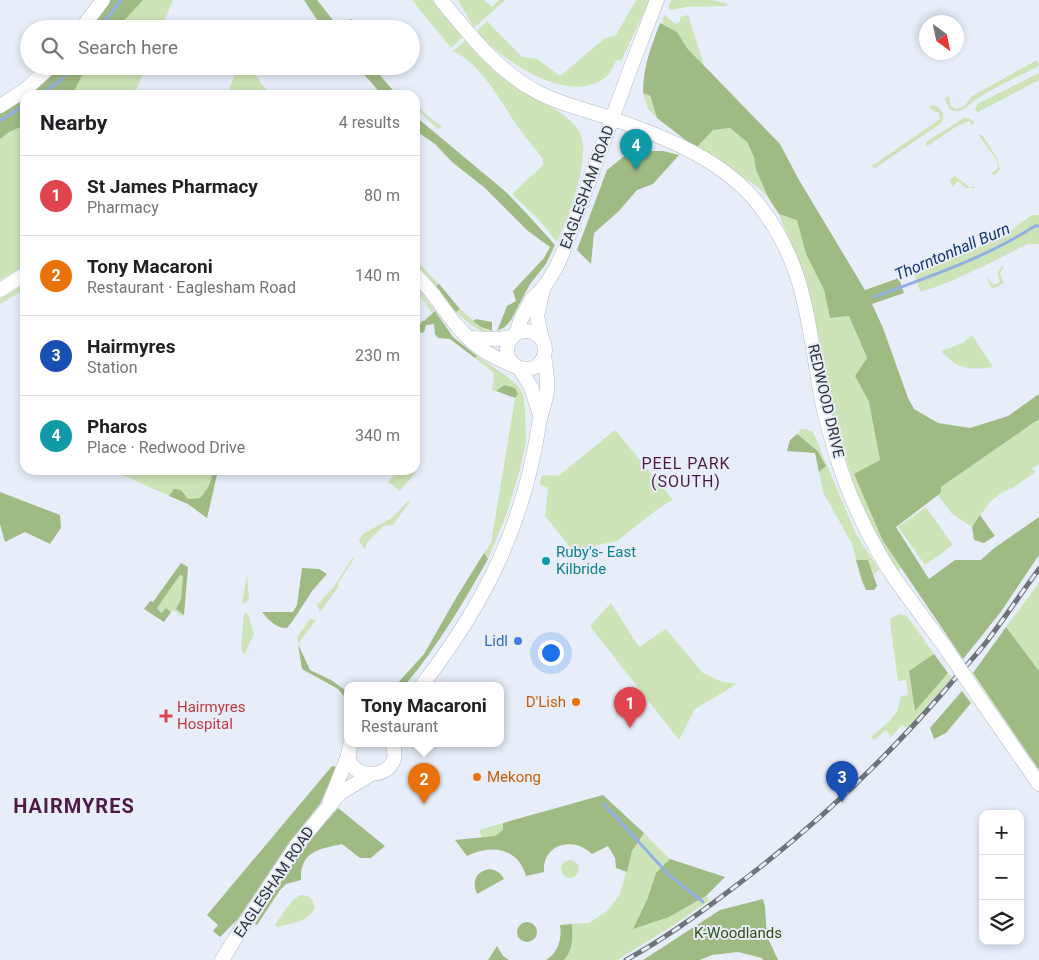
<!DOCTYPE html>
<html lang="en">
<head>
<meta charset="utf-8">
<style>
  body { margin:0; font-family:Roboto,sans-serif; background:#f6f6f6; color:#202124 }
  .controls { position:absolute; right:15px; bottom:15px; display:grid; overflow:hidden; border-radius:10px; box-shadow:0 2px 8px #0003 }
  .controls button { width:45px; height:45px; display:grid; place-items:center; padding:0; border:0; border-bottom:1px solid #e0e0e0; background:#fff; color:#202124; font:25px sans-serif }
  .compass { position:absolute; left:919px; top:15px; width:45px; height:45px; border-radius:50%; background:#fff; box-shadow:0 2px 8px #0003; rotate:147deg }
  .you { position:absolute; left:550px; top:652px; width:18px; height:18px; margin:-12px; border:4px solid #fff; border-radius:50%; background:#1a73e8; box-shadow:0 0 0 8px #1a73e833 }
  .badge { display:grid; place-items:center; width:32px; height:32px; border-radius:50%; background:#b45309; color:#fff; font-size:16px; font-weight:700 }
  .pin { position:absolute; translate:-50% -41px; filter:drop-shadow(0 1px 2px #0008) }
  .pin::after { content:''; position:absolute; top:26px; width:18px; height:15px; background:inherit; clip-path:polygon(0 0,100% 0,50% 100%) }
  .popup { position:absolute; left:344px; top:682px; width:160px; height:65px; box-sizing:border-box; display:grid; place-content:center; border-radius:10px; background:#fff; filter:drop-shadow(0 1px 4px #0005); font-size:16px; white-space:nowrap; color:#757577 }
  .popup b { font-size:19px; color:#202124 }
  .popup::after { content:''; position:absolute; left:50%; top:100%; margin-left:-10px; border:10px solid transparent; border-top-color:#fff }
  .list { margin:0; padding:0; list-style:none }
  h2 { display:flex; justify-content:space-between; align-items:center; height:65px; margin:0; padding:0 20px; font-size:21px }
  h2 small { font-size:16px; font-weight:400; color:#757577 }
  .list li { display:grid; grid-template-columns:32px 1fr auto; gap:15px; align-items:center; box-sizing:border-box; height:80px; padding:0 20px; border-top:1px solid #e0e0e0 }
  .list b { display:block; font-size:19px; white-space:nowrap }
  .list p { margin:0; font-size:16px; white-space:nowrap; color:#757577 }
  .list em { font-size:16px; font-style:normal; color:#757577 }
  .icon { flex:none; width:28px; height:28px; fill:none; stroke:currentColor; stroke-width:2; stroke-linecap:round; stroke-linejoin:round }
  .map { position:relative; flex:none; width:1039px; height:960px; overflow:hidden }
  .search { position:absolute; background:#fff; box-shadow:0 2px 8px #0003; left:20px; top:20px; width:400px; height:55px; display:flex; align-items:center; gap:12px; box-sizing:border-box; padding:0 18px; border-radius:28px; color:#757577; font-size:19px }
  .panel { position:absolute; background:#fff; box-shadow:0 2px 8px #0003; left:20px; top:90px; width:400px; height:385px; border-radius:15px }
  .map>svg:first-child { display:block }
  .green { fill:#cee4b8 }
  .forest { fill:#9fba83 }
  .lines { fill:none; stroke-linecap:round; stroke-linejoin:round }
  .stream { stroke:#93b0e4; stroke-width:3 }
  .secondary-casing { stroke:#b3b9c3; stroke-width:15 }
  .secondary { stroke:#fff; stroke-width:14 }
  .rail-casing { stroke:#6e7379; stroke-width:5 }
  .rail { stroke:#e7eef9; stroke-width:3; stroke-dasharray:9; stroke-linecap:butt }
  .secondary-bridge-casing { stroke:#b3b9c3; stroke-width:15; stroke-linecap:butt }
  .secondary-bridge { stroke:#fff; stroke-width:14 }
  .culture-dot { fill:#0f9aa8; stroke:#e7eef9; stroke-width:2 }
  .shop-dot { fill:#3f7fe0; stroke:#e7eef9; stroke-width:2 }
  .food-dot { fill:#e8710a; stroke:#e7eef9; stroke-width:2 }
  .health-dot { fill:#e0444e; stroke:#e7eef9; stroke-width:2 }
  .labels { text-anchor:middle; stroke-width:4; stroke-linejoin:round; paint-order:stroke }
  .street-label { font-size:15px; fill:#2e3135; stroke:#e7eef9 }
  .culture-label { font-size:15px; fill:#0d838f; stroke:#e7eef9; text-anchor:start }
  .shop-label { font-size:15px; fill:#366cbe; stroke:#e7eef9; text-anchor:end }
  .food-label { font-size:15px; fill:#c56008; stroke:#e7eef9; text-anchor:end }
  .health-label { font-size:15px; fill:#be3a42; stroke:#e7eef9; text-anchor:start }
  .park-label { font-size:15px; fill:#334c10; stroke:#e7eef9 }
  .water-label { font-size:16px; font-style:italic; fill:#173774; stroke:#e7eef9 }
  .neighbourhood-label { font-size:16px; letter-spacing:1px; fill:#4f1945; stroke:#e7eef9 }
  .district-label { font-size:20px; font-weight:bold; letter-spacing:1px; fill:#4f1945; stroke:#e7eef9 }
</style>
</head>
<body>
<div class="map">
<svg width="1039" height="960" viewBox="0 0 1039 960">
  <rect width="100%" height="100%" fill="#e7eef9"/>
  <g class="green">
    <path d="M 108,0 L 173,0 L 161,29 L 86,29 Z"/>
    <path d="M 412,0 L 432,0 L 463,37 L 451,48 Z"/>
    <path d="M 458,0 L 484,0 L 492,7 L 499,0 L 505,0 L 474,28 Z"/>
    <path d="M 636,0 L 650,0 L 621,61 L 617,60 C 614,64 612,70 609,74 C 605,79 596,83 590,85 C 552,95 501,58 476,32 L 487,21 L 522,57 L 537,59 L 560,76 L 604,39 L 616,35 Z"/>
    <path d="M 671,0 L 713,0 L 727,4 L 727,6 L 686,7 L 672,10 L 668,8 Z"/>
    <path d="M 664,15 L 676,24 L 680,22 L 680,17 L 688,15 L 704,65 L 687,48 L 677,32 L 662,24 Z"/>
    <path d="M 465,41 C 477,54 489,67 503,78 C 524,94 566,110 579,131 C 593,156 568,217 557,242 L 539,220 L 515,197 L 513,193 L 543,165 L 543,159 C 535,148 525,137 517,126 C 501,101 480,63 453,51 Z"/>
    <path d="M 1037,60 L 1039,65 L 1037,67 C 1018,77 991,88 974,101 C 969,105 964,111 957,111 C 949,111 947,105 945,98 L 949,96 L 950,105 L 955,109 C 964,108 967,104 972,96 Z"/>
    <path d="M 56,66 L 146,66 L 134,95 L 27,95 Z"/>
    <path d="M 238,66 L 249,66 L 267,91 L 270,90 L 287,95 L 227,95 Z"/>
    <path d="M 1039,73 L 1039,80 L 980,111 L 979,113 L 975,110 L 977,104 Z"/>
    <path d="M 643,93 L 649,96 L 657,118 L 648,109 Z"/>
    <path d="M 25,96 L 25,265 L 0,280 L 0,111 Z"/>
    <path d="M 415,101 L 425,114 L 442,127 L 438,129 L 415,108 Z"/>
    <path d="M 931,105 L 938,107 L 943,113 L 943,119 L 940,124 L 874,169 L 872,166 L 940,119 L 939,113 L 929,108 Z"/>
    <path d="M 964,118 L 969,118 L 974,122 L 973,126 L 969,121 L 954,128 L 926,147 L 926,142 Z"/>
    <path d="M 730,128 L 747,142 L 754,157 L 756,170 L 768,197 L 755,185 L 696,148 L 712,130 Z"/>
    <path d="M 979,135 L 982,135 L 997,158 L 1000,169 L 995,175 L 991,174 L 998,168 L 997,161 Z"/>
    <path d="M 955,176 L 970,188 L 973,186 L 975,188 L 966,188 L 958,181 L 953,187 L 949,180 Z"/>
    <path d="M 779,214 L 797,219 L 806,254 L 824,290 L 830,318 L 849,316 L 867,359 L 855,376 L 869,402 L 881,460 L 883,541 L 901,568 L 898,571 L 875,533 L 857,494 L 833,416 L 806,282 Z"/>
    <path d="M 1032,215 L 1039,215 L 1039,244 L 1027,244 C 1011,253 934,292 920,291 L 914,273 L 969,252 L 998,239 Z"/>
    <path d="M 415,261 L 418,262 L 439,284 L 436,286 L 415,264 Z"/>
    <path d="M 1003,266 L 1004,267 L 1000,273 L 1004,283 L 992,289 L 986,277 L 994,285 L 1000,282 C 998,275 996,271 1003,266 Z"/>
    <path d="M 25,284 L 25,289 L 0,304 L 0,299 Z"/>
    <path d="M 415,287 L 418,288 L 435,311 L 431,312 L 425,302 L 415,292 Z"/>
    <path d="M 460,309 L 481,327 L 492,333 C 477,333 467,321 456,312 Z"/>
    <path d="M 972,335 L 993,367 C 969,371 957,369 941,351 L 963,343 Z"/>
    <path d="M 477,356 L 508,377 L 518,386 L 523,394 L 525,409 L 526,442 L 519,473 L 507,513 L 488,559 L 484,553 L 491,543 L 515,398 L 518,393 L 504,385 L 496,391 L 492,390 L 494,378 L 493,372 L 475,358 Z"/>
    <path d="M 1039,419 L 1039,464 L 1032,468 L 1035,472 L 1014,487 L 1001,493 L 990,502 L 972,527 L 952,514 L 938,495 L 941,492 L 941,487 Z"/>
    <path d="M 806,429 L 813,432 L 856,534 L 879,570 L 873,574 L 868,560 L 856,560 L 852,544 L 823,492 L 819,472 L 826,466 L 819,451 L 797,434 L 800,430 Z"/>
    <path d="M 615,430 L 673,500 L 659,508 L 617,541 L 594,546 L 579,558 L 545,516 L 548,488 L 540,485 L 542,475 L 558,476 Z"/>
    <path d="M 111,470 L 218,470 L 207,518 L 188,504 Z"/>
    <path d="M 398,470 L 415,470 L 415,473 L 400,491 L 388,482 Z"/>
    <path d="M 408,501 L 410,501 L 393,525 L 383,526 L 367,543 L 365,550 L 360,543 L 359,540 L 363,534 L 393,517 Z"/>
    <path d="M 926,507 L 953,545 L 925,565 L 898,527 Z"/>
    <path d="M 355,557 L 337,585 L 339,586 L 320,612 L 317,605 L 333,588 L 352,558 Z"/>
    <path d="M 180,575 L 183,576 L 181,599 L 176,609 L 184,615 L 182,616 L 173,610 L 171,612 L 166,608 L 161,613 L 157,608 Z"/>
    <path d="M 247,575 L 249,599 L 245,603 L 242,603 Z"/>
    <path d="M 1039,583 L 1039,671 L 1006,627 Z"/>
    <path d="M 611,603 L 639,647 L 666,629 L 703,673 L 720,681 L 737,684 L 695,709 L 679,740 L 590,626 Z"/>
    <path d="M 244,613 L 248,614 L 254,634 L 244,655 L 241,647 Z"/>
    <path d="M 900,614 L 907,616 L 934,654 L 909,671 L 915,710 L 948,673 L 952,678 L 907,729 L 902,725 L 891,737 L 886,730 L 874,740 L 871,737 C 884,725 900,717 900,697 L 908,695 L 906,680 L 898,681 L 890,622 L 891,618 Z"/>
    <path d="M 310,619 L 316,620 L 298,644 L 297,637 Z"/>
    <path d="M 503,823 L 503,830 L 495,836 L 482,838 L 479,830 Z"/>
    <path d="M 644,833 L 670,859 L 656,874 L 647,900 L 669,917 L 706,896 L 710,900 L 674,925 L 617,960 L 564,960 C 573,950 573,937 572,924 L 589,923 L 607,911 L 620,894 L 632,851 Z"/>
    <circle cx="570" cy="869" r="9"/>
    <path d="M 300,895 C 309,895 313,898 315,907 C 311,921 290,924 277,927 L 275,925 C 282,915 290,901 300,895 Z"/>
  </g>
  <g class="forest">
    <path d="M 108,0 L 143,0 L 116,29 L 86,29 Z"/>
    <path d="M 304,0 L 317,0 L 340,29 L 323,29 Z"/>
    <path d="M 350,19 L 353,20 L 360,29 L 348,29 L 345,25 Z"/>
    <path d="M 660,23 L 677,32 L 687,48 L 780,144 L 799,180 L 865,290 L 899,278 L 904,293 L 872,304 L 883,328 L 908,398 L 914,409 L 938,423 L 970,428 L 1008,416 L 1039,394 L 1039,419 L 941,487 L 941,492 L 938,495 L 896,527 L 929,579 L 955,560 L 981,560 L 993,549 L 1039,517 L 1039,555 L 1000,613 L 963,659 L 883,541 L 854,474 L 880,460 L 869,402 L 855,376 L 867,358 L 849,316 L 830,318 L 824,290 L 806,254 L 797,220 L 779,214 L 768,197 L 756,170 L 754,157 L 747,142 L 730,128 L 713,130 L 696,148 L 657,118 L 650,96 L 643,93 C 643,67 651,47 660,23 Z"/>
    <path d="M 56,66 L 87,66 L 72,95 L 27,95 Z"/>
    <path d="M 357,66 L 372,66 L 397,95 L 382,95 Z"/>
    <path d="M 25,96 L 25,125 L 9,132 L 0,139 L 0,111 Z"/>
    <path d="M 415,116 L 506,192 L 528,215 L 555,245 L 546,264 L 530,284 L 511,320 L 505,327 L 497,331 L 507,306 L 516,301 L 513,291 L 544,258 L 550,247 L 528,231 L 485,188 L 452,162 L 435,144 L 415,130 Z"/>
    <path d="M 648,151 L 663,151 L 679,155 L 653,184 L 637,190 L 619,211 L 594,233 L 591,264 L 577,250 L 607,170 L 628,153 Z"/>
    <path d="M 439,284 L 460,309 L 456,312 L 436,286 Z"/>
    <path d="M 435,311 L 453,337 L 477,356 L 475,358 L 450,339 L 438,338 L 435,334 L 434,324 L 426,325 L 424,332 L 421,333 C 417,329 419,326 422,321 L 424,321 Z"/>
    <path d="M 476,319 L 492,322 L 492,331 L 481,327 L 473,321 Z"/>
    <path d="M 504,385 L 515,388 L 518,394 L 515,398 L 496,391 Z"/>
    <path d="M 797,434 L 818,451 L 826,466 L 819,472 L 815,453 L 787,451 L 790,440 Z"/>
    <path d="M 212,470 L 218,470 L 207,518 L 188,504 L 169,496 L 174,489 L 181,490 L 188,499 L 200,498 C 207,490 213,481 212,470 Z"/>
    <path d="M 0,492 L 60,515 L 61,528 L 50,544 L 25,532 L 5,542 L 0,524 Z"/>
    <path d="M 980,515 L 995,536 L 984,543 L 974,540 L 972,527 Z"/>
    <path d="M 484,553 L 488,559 C 463,603 438,646 405,685 L 396,685 L 424,654 L 456,598 Z"/>
    <path d="M 856,560 L 868,560 L 877,586 L 874,590 L 866,590 L 862,581 Z"/>
    <path d="M 181,563 L 188,567 L 184,615 L 176,609 L 181,599 L 183,576 L 180,575 L 157,608 L 161,613 L 166,608 L 171,612 L 164,622 L 144,609 L 150,601 L 153,602 Z"/>
    <path d="M 302,568 L 319,569 L 327,574 L 312,591 L 294,619 L 287,628 C 275,628 269,620 262,612 L 293,612 L 297,605 Z"/>
    <path d="M 1006,627 L 1039,671 L 1039,770 L 973,673 Z"/>
    <path d="M 298,644 L 310,670 L 331,680 L 348,692 L 348,701 L 338,689 L 302,669 Z"/>
    <path d="M 934,654 L 948,673 L 915,711 L 909,671 Z"/>
    <path d="M 962,691 L 971,703 L 946,733 L 934,739 L 930,728 Z"/>
    <path d="M 332,766 L 336,767 L 320,804 L 288,844 L 238,919 L 220,937 L 213,931 L 218,925 L 207,915 Z"/>
    <path d="M 603,795 L 644,833 L 632,851 L 627,872 L 616,868 L 615,858 L 608,846 L 592,854 C 574,836 542,843 544,872 L 526,876 C 518,847 490,844 467,856 L 455,840 L 495,836 L 503,830 L 503,823 Z"/>
    <path d="M 338,808 L 385,846 L 371,858 L 360,858 L 342,844 C 319,849 300,851 301,880 L 286,884 L 280,890 L 257,925 L 255,924 L 298,854 Z"/>
    <path d="M 670,859 L 725,877 L 706,896 L 669,917 L 633,929 L 647,900 L 656,873 Z"/>
    <path d="M 489,869 C 496,870 500,872 504,879 L 477,894 C 472,882 475,872 489,869 Z"/>
    <path d="M 763,899 L 765,907 L 767,936 L 778,960 L 763,960 L 762,958 L 738,952 L 712,955 L 700,960 L 643,960 L 720,910 Z"/>
    <circle cx="527" cy="932" r="10"/>
    <path d="M 572,924 C 573,937 573,950 564,960 L 546,960 C 559,952 562,938 560,925 Z"/>
    <path d="M 497,946 L 503,956 L 509,960 L 488,960 Z"/>
  </g>
  <g class="lines">
    <g class="stream">
      <path d="M 99,29 L 121,0"/>
      <path d="M 40,95 L 62,79 L 71,66"/>
      <path d="M 1,120 L 25,105"/>
      <path d="M 874,297 C 929,277 985,258 1035,226 L 1039,226"/>
      <path d="M 604,804 L 669,875 L 703,902"/>
    </g>
    <defs>
      <g id="secondary">
        <path d="M 441,0 C 469,34 498,72 539,93 C 562,105 588,110 613,119 C 665,137 724,160 759,205 C 810,270 808,334 824,411 C 829,431 835,451 841,470 C 852,503 874,548 893,576 C 910,600 928,624 945,647"/>
        <path d="M 81,29 L 103,0"/>
        <path d="M 0,106 L 25,90 L 51,66"/>
        <path d="M 415,274 C 423,283 432,291 438,301 C 451,319 463,335 480,348 C 490,356 503,361 515,366"/>
        <path d="M 0,290 L 25,274"/>
        <circle cx="526" cy="350" r="19"/>
        <path d="M 516,333 L 522,317 L 532,299 L 544,287 L 556,268 L 563,252 L 631,67 L 657,0"/>
        <path d="M 469,338 L 497,339 L 512,337"/>
        <path d="M 542,340 L 537,316 L 543,290"/>
        <path d="M 520,369 L 531,387 L 540,415"/>
        <path d="M 422,685 C 484,605 524,525 539,424 C 541,413 546,402 547,390 C 548,379 546,368 544,356"/>
        <path d="M 976,693 L 1039,784"/>
        <path d="M 351,743 C 334,785 409,783 392,743"/>
        <path d="M 330,801 L 349,753"/>
        <path d="M 222,960 L 241,929 L 296,846 L 340,793 L 370,775"/>
      </g>
    </defs>
    <use href="#secondary" class="secondary-casing"/>
    <use href="#secondary" class="secondary"/>
    <defs>
      <path id="rail" d="M 626,960 C 664,939 699,914 733,888 C 812,829 882,763 946,689 C 960,672 975,657 988,640 C 1006,616 1022,592 1039,569"/>
    </defs>
    <use href="#rail" class="rail-casing"/>
    <use href="#rail" class="rail"/>
    <defs>
      <path id="secondary-bridge" d="M 945,647 L 976,693"/>
    </defs>
    <use href="#secondary-bridge" class="secondary-bridge-casing"/>
    <use href="#secondary-bridge" class="secondary-bridge"/>
  </g>
  <circle class="culture-dot" cx="546" cy="561" r="5"/>
  <circle class="shop-dot" cx="518" cy="641" r="5"/>
  <g class="food-dot">
    <circle cx="576" cy="702" r="5"/>
    <circle cx="477" cy="777" r="5"/>
  </g>
  <path class="health-dot" d="M163.5 708.5h5v5h5v5h-5v5h-5v-5h-5v-5h5z"/>
  <g class="labels">
    <g class="street-label">
      <text transform="translate(587 187) rotate(-70)" y="5">EAGLESHAM ROAD</text>
      <text transform="translate(826 401) rotate(77)" y="5">REDWOOD DRIVE</text>
      <text transform="translate(274 882) rotate(-56)" y="5">EAGLESHAM ROAD</text>
    </g>
    <g class="culture-label">
      <text x="556" y="557">Ruby's- East<tspan x="556" dy="17">Kilbride</tspan></text>
    </g>
    <g class="shop-label">
      <text x="508" y="646">Lidl</text>
    </g>
    <g class="food-label">
      <text x="566" y="707">D'Lish</text>
      <text x="487" y="782" text-anchor="start">Mekong</text>
    </g>
    <g class="health-label">
      <text x="177" y="712">Hairmyres<tspan x="177" dy="17">Hospital</tspan></text>
    </g>
    <g class="park-label">
      <text x="738" y="938">K-Woodlands</text>
    </g>
    <g class="water-label">
      <text transform="translate(952 251) rotate(-23)" y="6">Thorntonhall Burn</text>
    </g>
    <g class="neighbourhood-label">
      <text x="686" y="469">PEEL PARK<tspan x="686" dy="18">(SOUTH)</tspan></text>
    </g>
    <g class="district-label">
      <text x="74" y="813">HAIRMYRES</text>
    </g>
  </g>
</svg>
<div class="controls">
<button>+</button>
<button>−</button>
<button><svg class="icon" aria-label="layers" viewBox="0 0 24 24"><path d="M12 4l9 5-9 5-9-5zM3 14l9 5 9-5"/></svg></button>
</div>
<svg class="compass" viewBox="-18 -18 36 36"><path d="M0-13l5 13h-10z" fill="#e53935"/><path d="M0 13l5-13h-10z" fill="#757577"/></svg>
<div class="you"></div>
<div class="pin badge" style="left:630px;top:728px;background:#e0444e">1</div>
<div class="pin badge" style="left:424px;top:804px;background:#e8710a">2</div>
<div class="popup"><b>Tony Macaroni</b>Restaurant</div>
<div class="pin badge" style="left:842px;top:802px;background:#1a4fb4">3</div>
<div class="pin badge" style="left:636px;top:170px;background:#0f9aa8">4</div>
<div class="search"><svg class="icon" aria-label="search" viewBox="0 0 24 24"><circle cx="10" cy="10" r="6"/><path d="M15 15l6 6"/></svg>Search here</div>
<section class="panel">
<h2>Nearby<small>4 results</small></h2>
<ul class="list">
<li><span class="badge" style="background:#e0444e">1</span><div><b>St James Pharmacy</b><p>Pharmacy</p></div><em>80 m</em></li>
<li><span class="badge" style="background:#e8710a">2</span><div><b>Tony Macaroni</b><p>Restaurant · Eaglesham Road</p></div><em>140 m</em></li>
<li><span class="badge" style="background:#1a4fb4">3</span><div><b>Hairmyres</b><p>Station</p></div><em>230 m</em></li>
<li><span class="badge" style="background:#0f9aa8">4</span><div><b>Pharos</b><p>Place · Redwood Drive</p></div><em>340 m</em></li>
</ul>
</section>
</div>
</body>
</html>
